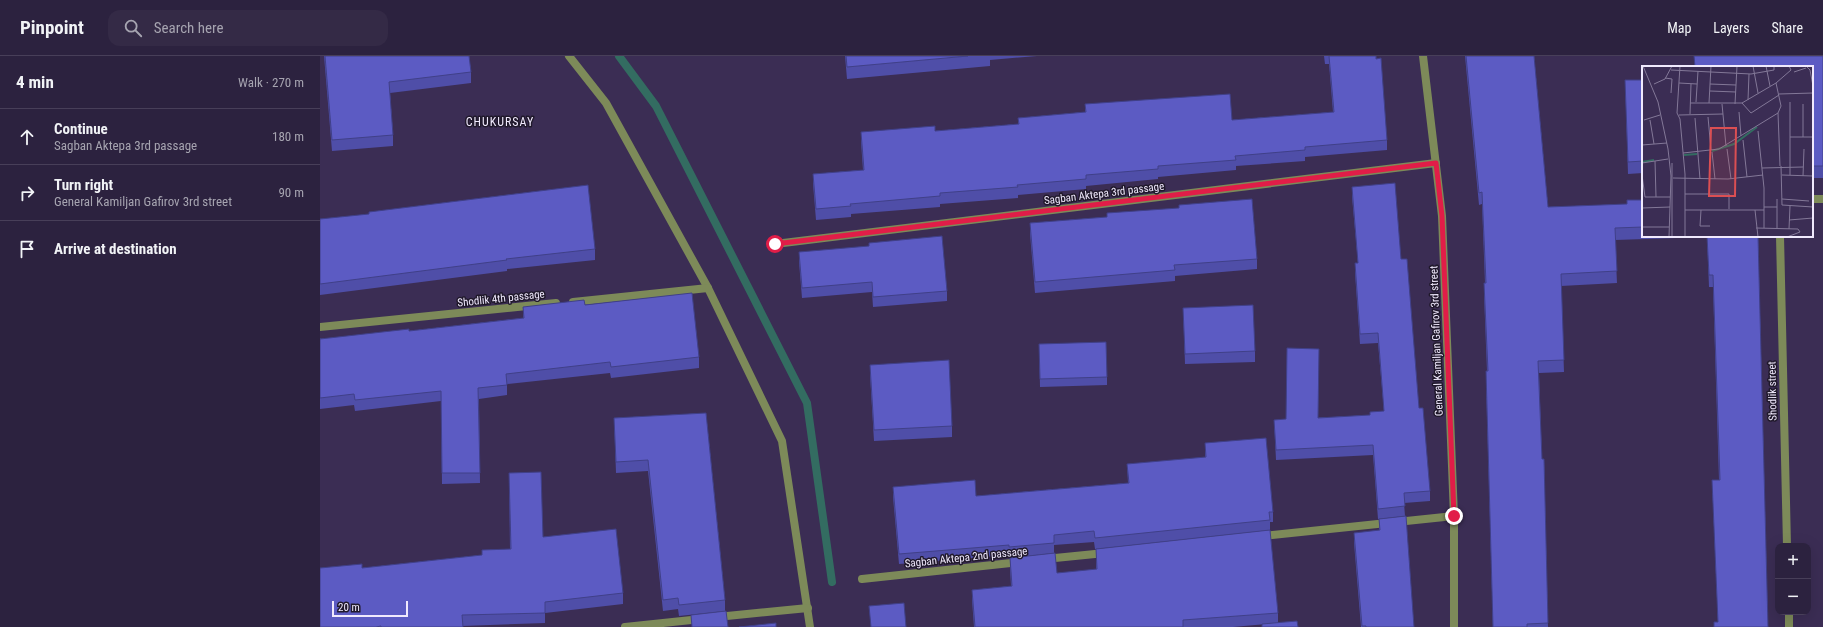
<!DOCTYPE html>
<html lang="en">
<head>
<meta charset="utf-8">
<style>
  body { margin:0; font-family:"Roboto Condensed",sans-serif; background:#342a46; color:#f1f3f6 }
  .controls { position:absolute; right:12px; bottom:12px; display:grid; overflow:hidden; border-radius:8px; box-shadow:0 4px 16px #0002 }
  .controls button { width:36px; height:36px; display:grid; place-items:center; padding:0; border:0; border-bottom:1px solid #483f59; background:#2c223f; color:#f1f3f6; font:20px sans-serif }
  .scale { position:absolute; left:12px; bottom:10px; width:76px; box-sizing:border-box; padding-left:4px; border:2px solid #f0e9fd; border-top:0; font-size:11px; line-height:14px; white-space:nowrap; color:#f0e9fd; -webkit-text-stroke:3px #20192b; paint-order:stroke }
  .stop { position:absolute; width:12px; height:12px; margin:-9px; border:3px solid #e11d48; border-radius:50%; background:#fff }
  .stop.end { background:#e11d48; border-color:#fff; box-shadow:0 1px 4px #0008 }
  .list { margin:0; padding:0; list-style:none }
  h2 { display:flex; justify-content:space-between; align-items:center; height:52px; margin:0; padding:0 16px; font-size:17px }
  h2 small { font-size:13px; font-weight:400; color:#a6a4b0 }
  .list li { display:grid; grid-template-columns:26px 1fr auto; gap:12px; align-items:center; box-sizing:border-box; height:56px; padding:0 16px; border-top:1px solid #483f59 }
  .list b { display:block; font-size:15px; white-space:nowrap }
  .list p { margin:0; font-size:13px; white-space:nowrap; color:#a6a4b0 }
  .list em { font-size:13px; font-style:normal; color:#a6a4b0 }
  .icon { flex:none; width:22px; height:22px; fill:none; stroke:currentColor; stroke-width:2; stroke-linecap:round; stroke-linejoin:round }
  .map { position:relative; flex:none; width:1503px; height:571px; overflow:hidden }
  header { display:flex; align-items:center; gap:24px; box-sizing:border-box; height:56px; padding:0 20px; background:#2c223f; border-bottom:1px solid #483f59 }
  header strong { font-size:19px }
  nav { display:flex; gap:22px; margin-inline-start:auto; font-size:14px }
  .search { width:280px; height:36px; background:#342a46; display:flex; align-items:center; gap:10px; box-sizing:border-box; padding:0 14px; border-radius:12px; color:#a6a4b0; font-size:15px }
  main { display:flex }
  aside { flex:1; background:#2c223f }
  .map>svg:first-child { display:block }
  .lines { fill:none; stroke-linecap:round; stroke-linejoin:round }
  .stream { stroke:#336c61; stroke-width:8 }
  .minor { stroke:#7d8a59; stroke-width:8 }
  .wall { fill:#4f4ea8 }
  .building { fill:#5c5bc3; stroke:#404088 }
  .route { stroke:#e11d48; stroke-width:5 }
  .labels { text-anchor:middle; stroke-width:3; stroke-linejoin:round; paint-order:stroke }
  .street-label { font-size:11px; fill:#f0e9fd; stroke:#20192b }
  .neighbourhood-label { font-size:12px; letter-spacing:1px; fill:#f0e9fd; stroke:#20192b }
  .inset-river { fill:none; stroke:#336c61; stroke-width:2 }
  .inset-road { fill:none; stroke:#837898; stroke-width:1 }
  .view { fill:#db4f53; fill-opacity:0.15; stroke:#db4f53; stroke-width:2 }
  .inset-edge { fill:none; stroke:#f0e9fd; stroke-width:2 }
</style>
</head>
<body>
<header>
<strong>Pinpoint</strong>
<div class="search"><svg class="icon" aria-label="search" viewBox="0 0 24 24"><circle cx="10" cy="10" r="6"/><path d="M15 15l6 6"/></svg>Search here</div>
<nav><a>Map</a><a>Layers</a><a>Share</a></nav>
</header>
<main>
<aside>
<h2>4 min<small>Walk · 270 m</small></h2>
<ul class="list">
<li><svg class="icon" aria-label="ahead" viewBox="0 0 24 24"><path d="M12 20V5M6 11l6-6 6 6"/></svg><div><b>Continue</b><p>Sagban Aktepa 3rd passage</p></div><em>180 m</em></li>
<li><svg class="icon" aria-label="right" viewBox="0 0 24 24"><path d="M7 20v-9h11M14 6l5 5-5 5"/></svg><div><b>Turn right</b><p>General Kamiljan Gafirov 3rd street</p></div><em>90 m</em></li>
<li><svg class="icon" aria-label="arrive" viewBox="0 0 24 24"><path d="M6 21V4h12l-3 4 3 4H6"/></svg><div><b>Arrive at destination</b></div></li>
</ul>
</aside>
<div class="map">
<svg width="1503" height="571" viewBox="0 0 1503 571">
  <rect width="100%" height="100%" fill="#3b2d54"/>
  <g class="lines">
    <path class="stream" d="M 299,0 L 336,50 L 487,347 L 512,526"/>
    <g class="minor">
      <path d="M 249,0 L 286,47 L 388,232 L 462,385 L 490,571"/>
      <path d="M 1103,0 L 1122,160 L 1134,460 L 1134,571"/>
      <path d="M 1492,143 L 1503,143"/>
      <path d="M 1460,180 L 1467,490"/>
      <path d="M 455,188 L 1116,107"/>
      <path d="M 253,246 L 388,232"/>
      <path d="M 0,271 L 236,247"/>
      <path d="M 942,480 L 1134,460"/>
      <path d="M 725,503 L 785,497"/>
      <path d="M 542,523 L 700,506"/>
      <path d="M 1469,556 L 1469,571"/>
      <path d="M 397,561 L 488,552"/>
      <path d="M 305,571 L 381,563"/>
    </g>
  </g>
  <g class="wall">
    <path d="M 4,0 L 149,0 L 151,16 L 151,27 L 70,37 L 73,79 L 73,90 L 12,95 Z"/>
    <path d="M 525,0 L 717,0 L 670,4 L 670,10 L 527,23 Z"/>
    <path d="M 1004,0 L 1056,0 L 1067,84 L 1067,94 L 985,101 L 985,105 L 916,110 L 916,114 L 838,121 L 838,123 L 766,130 L 766,133 L 698,139 L 698,142 L 620,148 L 620,151 L 531,158 L 531,161 L 496,164 L 493,128 L 493,118 L 543,114 L 541,86 L 541,76 L 615,75 L 698,68 L 698,62 L 765,56 L 765,48 L 912,64 L 1013,56 L 1009,8 L 1005,8 Z"/>
    <path d="M 1145,0 L 1214,0 L 1228,151 L 1307,148 L 1323,144 L 1323,180 L 1438,180 L 1448,571 L 1398,566 L 1392,424 L 1399,424 L 1393,231 L 1389,231 L 1387,181 L 1295,184 L 1297,227 L 1241,230 L 1244,316 L 1219,317 L 1222,403 L 1224,403 L 1228,571 L 1173,571 L 1166,327 L 1166,315 L 1167,315 L 1164,239 L 1164,227 L 1165,227 L 1162,148 L 1159,149 Z"/>
    <path d="M 1503,0 L 1503,122 L 1492,122 L 1492,11 Z"/>
    <path d="M 1305,24 L 1323,24 L 1323,117 L 1308,118 Z"/>
    <path d="M 1032,131 L 1081,203 L 1099,352 L 1110,435 L 1110,445 L 1084,447 L 1085,460 L 1058,463 L 1053,399 L 956,404 L 954,364 L 1050,359 L 1064,355 L 1058,287 L 1040,288 L 1035,217 L 1035,207 L 1038,207 L 1032,141 Z"/>
    <path d="M 859,152 L 937,203 L 937,213 L 855,220 L 855,225 L 715,237 L 710,178 L 710,167 L 787,161 Z"/>
    <path d="M 0,163 L 275,193 L 275,204 L 187,213 L 187,215 L 0,239 Z"/>
    <path d="M 479,196 L 627,235 L 627,245 L 553,251 L 552,236 L 482,242 L 479,206 Z"/>
    <path d="M 265,249 L 379,301 L 379,312 L 291,322 L 290,317 L 187,328 L 187,339 L 159,343 L 160,427 L 122,428 L 121,345 L 35,355 L 34,349 L 0,353 L 0,282 L 0,283 L 89,275 L 203,262 L 203,251 Z"/>
    <path d="M 863,252 L 935,295 L 935,306 L 865,308 Z"/>
    <path d="M 719,288 L 787,321 L 787,329 L 720,331 Z"/>
    <path d="M 550,309 L 632,370 L 632,381 L 554,385 L 550,319 Z"/>
    <path d="M 386,357 L 405,544 L 405,555 L 359,560 L 358,553 L 343,555 L 328,415 L 296,417 L 294,362 Z"/>
    <path d="M 885,387 L 953,456 L 953,466 L 950,466 L 950,474 L 775,493 L 774,486 L 734,489 L 734,497 L 689,502 L 689,499 L 579,508 L 573,441 L 573,431 L 656,440 L 808,427 L 807,408 L 885,402 Z"/>
    <path d="M 189,417 L 223,481 L 303,537 L 303,548 L 225,557 L 225,567 L 143,570 L 143,571 L 0,571 L 42,512 L 162,499 L 190,493 Z"/>
    <path d="M 1059,463 L 1094,571 L 1041,571 L 1034,487 L 1034,477 L 1059,475 Z"/>
    <path d="M 776,493 L 958,557 L 958,567 L 913,571 L 654,571 L 652,544 L 652,534 L 691,530 L 690,513 L 690,502 L 737,517 L 776,514 Z"/>
  </g>
  <g class="building">
    <path d="M 5,0 L 149,0 L 151,16 L 69,26 L 73,79 L 12,84 Z"/>
    <path d="M 526,0 L 648,0 L 527,11 Z"/>
    <path d="M 1009,0 L 1056,0 L 1056,3 L 1061,2 L 1067,84 L 985,91 L 985,94 L 915,100 L 916,104 L 838,110 L 838,113 L 766,119 L 766,123 L 697,129 L 698,131 L 620,137 L 620,140 L 530,148 L 531,150 L 496,153 L 493,118 L 544,114 L 541,76 L 615,70 L 615,75 L 699,68 L 698,62 L 766,56 L 765,48 L 910,38 L 912,64 L 1014,56 Z"/>
    <path d="M 1146,0 L 1214,0 L 1228,151 L 1307,148 L 1307,144 L 1323,144 L 1323,171 L 1295,172 L 1297,215 L 1241,218 L 1244,304 L 1218,305 L 1222,403 L 1224,403 L 1228,567 L 1207,568 L 1207,571 L 1173,571 L 1166,315 L 1168,315 L 1164,227 L 1166,227 L 1162,136 L 1159,137 Z"/>
    <path d="M 1374,0 L 1503,0 L 1503,110 L 1492,110 L 1492,11 L 1375,11 Z"/>
    <path d="M 1305,24 L 1323,24 L 1323,105 L 1308,106 Z"/>
    <path d="M 1075,127 L 1081,203 L 1087,203 L 1099,352 L 1103,352 L 1110,435 L 1084,437 L 1085,450 L 1058,453 L 1053,389 L 956,394 L 954,364 L 966,363 L 967,292 L 999,293 L 998,362 L 1050,359 L 1050,356 L 1064,355 L 1058,277 L 1040,278 L 1035,207 L 1038,207 L 1032,131 Z"/>
    <path d="M 268,129 L 275,193 L 186,203 L 187,204 L 0,228 L 0,163 L 49,158 L 49,156 Z"/>
    <path d="M 932,143 L 937,203 L 854,209 L 855,214 L 715,226 L 710,167 L 787,161 L 787,157 L 859,152 L 859,149 Z"/>
    <path d="M 622,180 L 627,235 L 553,241 L 552,226 L 482,232 L 479,196 L 549,190 L 549,187 Z"/>
    <path d="M 1387,180 L 1438,180 L 1448,571 L 1394,571 L 1394,566 L 1398,566 L 1392,424 L 1400,424 L 1393,219 L 1389,219 Z"/>
    <path d="M 372,237 L 379,301 L 291,311 L 290,306 L 186,318 L 187,329 L 158,332 L 160,417 L 122,417 L 121,335 L 35,344 L 34,338 L 0,342 L 0,282 L 0,283 L 89,273 L 89,275 L 204,262 L 203,251 L 264,244 L 265,249 Z"/>
    <path d="M 933,249 L 935,295 L 865,298 L 863,252 Z"/>
    <path d="M 786,286 L 787,321 L 720,323 L 719,288 Z"/>
    <path d="M 629,304 L 632,370 L 554,374 L 550,309 Z"/>
    <path d="M 386,357 L 405,544 L 359,549 L 358,542 L 343,544 L 328,404 L 296,406 L 294,362 Z"/>
    <path d="M 946,382 L 953,456 L 949,456 L 950,464 L 775,482 L 774,475 L 734,479 L 734,487 L 689,491 L 689,489 L 579,498 L 573,431 L 655,424 L 656,440 L 809,427 L 807,408 L 886,401 L 885,387 Z"/>
    <path d="M 221,416 L 223,481 L 296,473 L 303,537 L 225,546 L 225,557 L 142,559 L 143,571 L 61,571 L 61,570 L 56,571 L 0,571 L 0,512 L 42,508 L 42,512 L 162,499 L 162,494 L 191,493 L 189,417 Z"/>
    <path d="M 1086,460 L 1094,571 L 1046,571 L 1046,570 L 1042,570 L 1034,477 L 1060,474 L 1059,463 Z"/>
    <path d="M 950,474 L 958,557 L 863,564 L 863,571 L 655,571 L 652,534 L 692,530 L 690,502 L 735,497 L 737,517 L 777,513 L 776,493 Z"/>
    <path d="M 584,547 L 586,571 L 551,571 L 549,550 Z"/>
    <path d="M 406,555 L 408,571 L 372,571 L 371,559 Z"/>
    <path d="M 977,565 L 978,571 L 942,571 L 942,568 Z"/>
    <path d="M 456,567 L 456,571 L 419,571 Z"/>
  </g>
  <g class="lines">
    <path class="route" d="M 455,188 L 1116,107 L 1122,160 L 1134,460"/>
  </g>
  <g class="labels">
    <g class="street-label">
      <text transform="translate(784 137) rotate(-7)" y="4">Sagban Aktepa 3rd passage</text>
      <text transform="translate(181 242) rotate(-6)" y="4">Shodlik 4th passage</text>
      <text transform="translate(1116 285) rotate(-92)" y="4">General Kamiljan Gafirov 3rd street</text>
      <text transform="translate(1452 335) rotate(-91)" y="4">Shodlik street</text>
      <text transform="translate(646 501) rotate(-6)" y="4">Sagban Aktepa 2nd passage</text>
    </g>
    <g class="neighbourhood-label">
      <text x="180" y="70">CHUKURSAY</text>
    </g>
  </g>
  <g transform="translate(1322 10)">
    <rect width="171" height="171" fill="#3b2d54"/>
    <path class="inset-river" d="M 70,85 L 92,78 L 115,61M 42,89 L 55,88M 0,96 L 12,94"/>
    <path class="inset-road" d="M 1,0 L 16,36 L 26,83 L 29,110 L 27,171M 38,0 L 35,47 L 38,53 L 43,108 L 43,171M 111,0 L 116,27M 124,0 L 128,20M 164,0 L 168,4 L 171,20M 29,4 L 109,8 L 132,4 L 132,0M 152,6 L 164,2M 23,12 L 30,13 L 29,27M 37,17 L 55,18M 12,18 L 23,13 L 30,0M 68,18 L 94,19M 68,25 L 94,26M 137,28 L 171,27M 106,34 L 107,8M 54,36 L 56,5M 148,36 L 148,109M 48,37 L 100,37 L 134,17 L 149,4 L 147,0M 67,37 L 69,0M 100,37 L 109,47 L 137,29M 80,38 L 84,80M 93,38 L 95,0M 161,38 L 161,71M 97,46 L 99,70M 136,47 L 138,100M 48,48 L 49,18M 37,49 L 81,48M 66,51 L 69,84M 53,52 L 58,113M 2,54 L 18,49M 8,54 L 12,78M 116,65 L 122,122 L 122,162M 148,71 L 171,71M 101,74 L 105,111M 0,79 L 25,77M 85,83 L 89,113M 70,86 L 73,113M 41,87 L 77,83 L 136,47 L 139,40 L 134,17M 13,95 L 14,131M 0,97 L 26,93M 139,100 L 140,139 L 171,141M 120,102 L 161,101M 0,109 L 3,131 L 28,131M 140,109 L 171,110M 161,110 L 162,83M 31,112 L 86,113 L 121,109M 43,128 L 87,128 L 87,143M 140,133 L 167,135M 122,141 L 135,141M 0,142 L 28,141M 43,144 L 122,144M 59,144 L 58,160 L 68,160M 113,144 L 116,171M 147,154 L 171,152M 0,161 L 27,161M 114,162 L 156,163 L 158,166M 135,162 L 135,133M 147,163 L 148,140M 30,171 L 30,97M 145,171 L 158,166"/>
    <path class="view" d="M 69,62 L 94,62 L 93,130 L 67,130 Z"/>
    <rect width="171" height="171" class="inset-edge"/>
  </g>
</svg>
<div class="controls">
<button>+</button>
<button>−</button>
</div>
<div class="scale">20 m</div>
<div class="stop" style="left:455px;top:188px"></div>
<div class="stop end" style="left:1134px;top:460px"></div>
</div>
</main>
</body>
</html>
